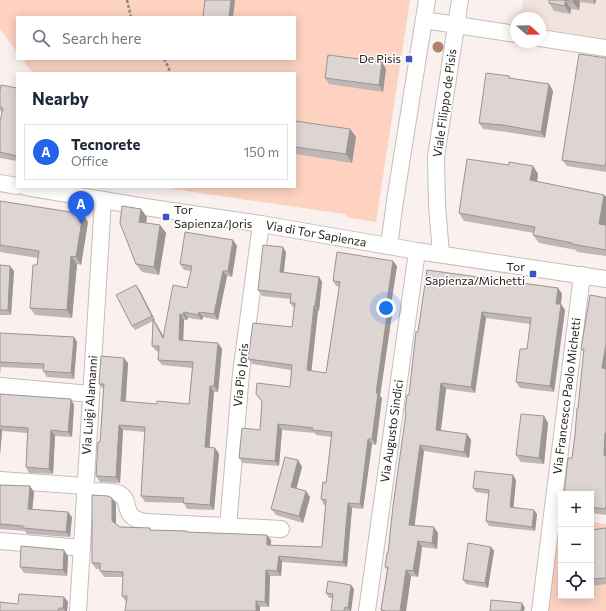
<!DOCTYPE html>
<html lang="en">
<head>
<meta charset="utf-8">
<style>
  body { margin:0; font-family:Commissioner,sans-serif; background:#f6f6f7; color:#1f2937 }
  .controls { position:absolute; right:12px; bottom:12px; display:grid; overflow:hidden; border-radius:0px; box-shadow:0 2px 10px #0003 }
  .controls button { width:36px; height:36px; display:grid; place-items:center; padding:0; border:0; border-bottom:1px solid #e0e1e3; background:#fff; color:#1f2937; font:20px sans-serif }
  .compass { position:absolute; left:510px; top:12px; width:36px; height:36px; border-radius:50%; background:#fff; box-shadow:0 2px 10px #0003; rotate:110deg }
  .you { position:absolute; left:386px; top:308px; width:14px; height:14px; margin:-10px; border:3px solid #fff; border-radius:50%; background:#1a73e8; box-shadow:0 0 0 6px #1a73e833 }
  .badge { display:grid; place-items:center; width:26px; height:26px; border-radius:50%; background:#2563eb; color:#fff; font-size:13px; font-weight:700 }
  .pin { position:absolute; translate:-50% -33px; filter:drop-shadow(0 1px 2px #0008) }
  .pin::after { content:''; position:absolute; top:21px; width:14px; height:12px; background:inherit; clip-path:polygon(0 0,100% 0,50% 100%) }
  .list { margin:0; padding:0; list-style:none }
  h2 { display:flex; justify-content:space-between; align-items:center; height:52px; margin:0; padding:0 16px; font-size:17px }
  h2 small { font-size:13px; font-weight:400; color:#747a83 }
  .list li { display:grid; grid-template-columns:26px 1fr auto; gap:12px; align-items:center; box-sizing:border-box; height:56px; margin:0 8px 8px; padding:0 8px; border:1px solid #e0e1e3; border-radius:0px }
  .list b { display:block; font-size:15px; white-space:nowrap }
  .list p { margin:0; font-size:13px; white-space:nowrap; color:#747a83 }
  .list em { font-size:13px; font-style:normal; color:#747a83 }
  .icon { flex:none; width:22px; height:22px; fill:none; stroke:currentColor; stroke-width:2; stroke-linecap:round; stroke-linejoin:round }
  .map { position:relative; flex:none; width:606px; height:611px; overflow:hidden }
  .search { position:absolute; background:#fff; box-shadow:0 2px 10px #0003; left:16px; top:16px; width:280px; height:44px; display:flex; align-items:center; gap:10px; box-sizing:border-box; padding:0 14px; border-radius:0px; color:#747a83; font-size:15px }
  .panel { position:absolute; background:#fff; box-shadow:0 2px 10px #0003; left:16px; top:72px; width:280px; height:116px; border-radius:0px }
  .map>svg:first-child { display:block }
  .built { fill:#f3e3dd }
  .green { fill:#fdd2c1 }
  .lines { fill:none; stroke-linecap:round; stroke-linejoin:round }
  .minor-casing { stroke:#c5bdba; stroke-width:18 }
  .path { stroke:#8d8785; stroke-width:2.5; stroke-dasharray:3 2; stroke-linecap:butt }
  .minor { stroke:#fff; stroke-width:16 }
  .tree { fill:#af836c }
  .wall { fill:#beb7b5 }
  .shaded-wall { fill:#9b9593 }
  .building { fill:#ddd5d2; stroke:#9b9593 }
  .poi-dot { fill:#3e52c5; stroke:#fff; stroke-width:1.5 }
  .labels { text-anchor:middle; stroke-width:3; stroke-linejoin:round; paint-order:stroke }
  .poi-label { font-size:12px; fill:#272423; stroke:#fff; text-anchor:end }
  .street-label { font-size:12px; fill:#272423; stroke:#fff }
</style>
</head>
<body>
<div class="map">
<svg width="606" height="611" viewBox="0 0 606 611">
  <rect width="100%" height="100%" fill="#faf1ee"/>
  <path class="built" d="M 523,0 L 606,0 L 606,39 L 540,28 L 540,18 L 520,18 Z"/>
  <g class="green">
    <path d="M 0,0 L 410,0 L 376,222 L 350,218 L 344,214 L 173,189 L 173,187 L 295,187 L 295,73 L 33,73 L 22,59 L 295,59 L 295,17 L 17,17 L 17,52 L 0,29 Z"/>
    <path d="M 561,519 L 561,596 L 591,596 L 591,522 L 606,524 L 606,611 L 547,611 Z"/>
  </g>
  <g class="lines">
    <defs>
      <g id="minor">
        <path d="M 424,20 L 516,34"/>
        <path d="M 540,38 L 606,48"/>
        <path d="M 0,183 L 17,186"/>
        <path d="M 26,187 L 145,207 L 261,224 L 417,251 L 606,279"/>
        <path d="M 389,246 L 395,201 L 427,0"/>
        <path d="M 441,254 L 437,206 L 436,157 L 460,0"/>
        <path d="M 0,386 L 91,394"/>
        <path d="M 0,480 L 85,486"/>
        <path d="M 85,491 C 93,492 113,490 120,494 C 133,502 119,517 146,522 L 281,529"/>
        <path d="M 228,526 L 241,373 L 261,224"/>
        <path d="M 0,541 L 82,548"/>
        <path d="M 78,611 L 103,200"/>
        <path d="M 367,611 L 417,251"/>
        <path d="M 540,611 L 582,275"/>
      </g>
    </defs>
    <use href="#minor" class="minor-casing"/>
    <g class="path">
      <path d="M 127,0 L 131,17"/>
      <path d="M 164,59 L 169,68 L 169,73"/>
    </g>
    <use href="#minor" class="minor"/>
  </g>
  <circle class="tree" cx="438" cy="47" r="5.5"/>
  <g class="wall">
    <path d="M 549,0 L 596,0 L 595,4 L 580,2 L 579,10 L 571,9 L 570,14 L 554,11 L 549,3 Z"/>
    <path d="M 606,58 L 606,172 L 567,166 L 562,160 Z"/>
    <path d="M 386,69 L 383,92 L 329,84 L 325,78 Z"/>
    <path d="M 509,76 L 510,78 L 549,84 L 553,91 L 545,138 L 507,132 L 483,129 L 479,123 Z"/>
    <path d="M 17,88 L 17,161 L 0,158 L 0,122 L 2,113 L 0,110 L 0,107 Z"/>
    <path d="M 295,121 L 350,129 L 356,137 L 352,163 L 295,154 Z"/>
    <path d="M 509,165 L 533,166 L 538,174 L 537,182 L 604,195 L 606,197 L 606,256 L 577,252 L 576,250 L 539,243 L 533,235 L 534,233 L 464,221 L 459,213 Z"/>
    <path d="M 0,201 L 83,214 L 88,222 L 81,265 L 77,264 L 72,318 L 35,315 L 30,308 L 38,258 L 0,252 Z"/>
    <path d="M 147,217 L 146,223 L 160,225 L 166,233 L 159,275 L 142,272 L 136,264 Z"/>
    <path d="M 233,240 L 237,246 L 232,277 L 227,276 L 218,320 L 203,317 L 202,320 L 188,318 L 187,320 L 184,320 L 183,340 L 218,343 L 222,349 L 218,392 L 214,392 L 209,448 L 215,448 L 219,454 L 214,510 L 187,509 L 184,503 L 145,502 L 141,496 L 145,432 L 123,430 L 120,483 L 100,482 L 96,476 L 100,442 L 104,389 L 103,389 L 99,384 L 128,363 L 126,402 L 157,404 L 189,404 L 192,368 L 162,365 L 158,360 L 159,352 L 156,351 L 152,346 L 153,321 L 135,330 L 132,326 L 139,289 L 155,320 L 154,320 L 157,325 L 163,336 L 187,288 L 191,271 L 184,270 L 180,264 Z"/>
    <path d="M 286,252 L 284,272 L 319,277 L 322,282 L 319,311 L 318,311 L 311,371 L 326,373 L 339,287 L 336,286 L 333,281 L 397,266 L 390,311 L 392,314 L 380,396 L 382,398 L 376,445 L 372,444 L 363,509 L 352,508 L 347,567 L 282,562 L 281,576 L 270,576 L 269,607 L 126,602 L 122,596 L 123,577 L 104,577 L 100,571 L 100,569 L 96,569 L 92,563 L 116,503 L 116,524 L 120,527 L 150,528 L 151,530 L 188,532 L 271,540 L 271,545 L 322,547 L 326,505 L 324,505 L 321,499 L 326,483 L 331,437 L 316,435 L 315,433 L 282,430 L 279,466 L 243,463 L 239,458 L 260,430 L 262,402 L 256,394 L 290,387 L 291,370 L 252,364 L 248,359 L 292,327 L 294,308 L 290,303 L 291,299 L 262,296 L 258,290 Z"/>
    <path d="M 0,265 L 10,266 L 14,271 L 11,315 L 0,315 Z"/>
    <path d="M 558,288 L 562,294 L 561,304 L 565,310 L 554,392 L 520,388 L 516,382 L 527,349 L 530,324 L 486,318 L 475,393 L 446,389 L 441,430 L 467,434 L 471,440 L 469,458 L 424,451 L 414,525 L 438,533 L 437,549 L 422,547 L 418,577 L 411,576 L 406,611 L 382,611 L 381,610 L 387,570 L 385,567 L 388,553 L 406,414 L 405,412 L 409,395 L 418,332 Z"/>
    <path d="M 606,298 L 606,515 L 591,513 L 591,494 L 572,458 L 578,408 L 584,352 L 581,349 Z"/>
    <path d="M 0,333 L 74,337 L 77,342 L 74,379 L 47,377 L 43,371 L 44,369 L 1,367 L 0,374 Z"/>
    <path d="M 0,394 L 74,405 L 72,437 L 55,436 L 53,474 L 29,473 L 26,467 L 27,433 L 2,431 L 0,455 Z"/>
    <path d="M 544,416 L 548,423 L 544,464 L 521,462 L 516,455 Z"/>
    <path d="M 298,460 L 302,467 L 296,489 L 310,497 L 303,523 L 276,515 L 271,509 Z"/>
    <path d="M 516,480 L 513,508 L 537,514 L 535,531 L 489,526 L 486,521 L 489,494 L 476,492 L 473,488 Z"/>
    <path d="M 0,485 L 30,486 L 34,492 L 32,509 L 72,517 L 70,537 L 27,534 L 25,531 L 0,529 Z"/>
    <path d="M 606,528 L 606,584 L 591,586 L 591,530 Z"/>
    <path d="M 491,547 L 494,551 L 488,588 L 466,584 L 463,580 Z"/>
    <path d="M 68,556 L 67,576 L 24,573 L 20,567 Z"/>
    <path d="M 351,585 L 354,589 L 351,611 L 331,611 L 333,598 L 329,598 L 326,593 Z"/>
    <path d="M 64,597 L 68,602 L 67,611 L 0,611 L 18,604 Z"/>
  </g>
  <g class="shaded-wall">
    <path d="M 231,0 L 234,0 L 235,1 L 233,17 L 229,17 Z"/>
    <path d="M 565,0 L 571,9 L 570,14 L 565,6 Z"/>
    <path d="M 574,0 L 579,0 L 580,2 L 579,10 L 573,2 Z"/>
    <path d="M 593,0 L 596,0 L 595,4 Z"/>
    <path d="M 382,62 L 386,69 L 383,92 L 379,85 Z"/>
    <path d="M 549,84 L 553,91 L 545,138 L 541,132 Z"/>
    <path d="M 350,129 L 356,137 L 352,163 L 346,154 Z"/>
    <path d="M 533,166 L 538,174 L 536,188 L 530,180 Z"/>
    <path d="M 604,195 L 606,197 L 606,224 L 605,232 L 599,224 Z"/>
    <path d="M 141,209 L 147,217 L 145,230 L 139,222 Z"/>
    <path d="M 83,214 L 88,222 L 81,265 L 76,257 Z"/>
    <path d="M 160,225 L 166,233 L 159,275 L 154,267 Z"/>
    <path d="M 233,240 L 237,246 L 232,277 L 228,271 Z"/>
    <path d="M 283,247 L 286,252 L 283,277 L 280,272 Z"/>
    <path d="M 71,256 L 77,264 L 72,318 L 67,310 Z"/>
    <path d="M 393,261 L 397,266 L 390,311 L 392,314 L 380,396 L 382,398 L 376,445 L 372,439 L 376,393 L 386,308 Z"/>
    <path d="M 10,266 L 14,271 L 11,315 L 8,310 Z"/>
    <path d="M 223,271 L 227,276 L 218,320 L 214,314 Z"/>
    <path d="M 319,277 L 322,282 L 319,311 L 315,306 Z"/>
    <path d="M 136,285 L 139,289 L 155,320 L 152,316 Z"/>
    <path d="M 558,288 L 562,294 L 560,310 L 556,304 Z"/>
    <path d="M 561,304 L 565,310 L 554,392 L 550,386 Z"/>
    <path d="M 314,306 L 318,311 L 311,375 L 307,370 Z"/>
    <path d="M 184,312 L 188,318 L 187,320 L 183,315 Z"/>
    <path d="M 199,312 L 203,317 L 202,320 L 198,315 Z"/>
    <path d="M 482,312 L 486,318 L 475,393 L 471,387 Z"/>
    <path d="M 180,314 L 184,320 L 183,345 L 179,340 Z"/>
    <path d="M 153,319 L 157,325 L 167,343 L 163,338 Z"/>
    <path d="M 74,337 L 77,342 L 74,379 L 71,373 Z"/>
    <path d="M 218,343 L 222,349 L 218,392 L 214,386 Z"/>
    <path d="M 606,343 L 606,374 L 602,368 Z"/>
    <path d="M 124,358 L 128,363 L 125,407 L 121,401 Z"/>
    <path d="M 441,383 L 446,389 L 440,436 L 436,430 Z"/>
    <path d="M 210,386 L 214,392 L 209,453 L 205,447 Z"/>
    <path d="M 71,399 L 74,405 L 72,437 L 68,432 Z"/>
    <path d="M 544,416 L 548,423 L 544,464 L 539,458 Z"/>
    <path d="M 278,424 L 282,430 L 279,466 L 275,461 Z"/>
    <path d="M 119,425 L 123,430 L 120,483 L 116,477 Z"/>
    <path d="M 0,428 L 2,431 L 0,455 Z"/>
    <path d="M 51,430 L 55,436 L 53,474 L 49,469 Z"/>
    <path d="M 605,433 L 606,434 L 606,459 L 604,455 Z"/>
    <path d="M 467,434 L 471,440 L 469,458 L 464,452 Z"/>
    <path d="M 368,439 L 372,444 L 363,509 L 360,504 Z"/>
    <path d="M 420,445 L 424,451 L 414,531 L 409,525 Z"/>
    <path d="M 215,448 L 219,454 L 214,510 L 210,505 Z"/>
    <path d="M 298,460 L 302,467 L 295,494 L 291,487 Z"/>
    <path d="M 513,475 L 516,480 L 513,512 L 510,507 Z"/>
    <path d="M 30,486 L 34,492 L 32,514 L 28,509 Z"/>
    <path d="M 306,491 L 310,497 L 303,523 L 299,516 Z"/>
    <path d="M 112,498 L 116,503 L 116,527 L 112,521 Z"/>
    <path d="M 348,503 L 352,508 L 347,567 L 343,562 Z"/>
    <path d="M 534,510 L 537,514 L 535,531 L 532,527 Z"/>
    <path d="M 68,512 L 72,517 L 70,537 L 66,532 Z"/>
    <path d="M 434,527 L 438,533 L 437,549 L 432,543 Z"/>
    <path d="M 267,535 L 271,540 L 271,550 L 267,545 Z"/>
    <path d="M 418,541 L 422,547 L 418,577 L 413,571 Z"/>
    <path d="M 491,547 L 494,551 L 488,588 L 485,583 Z"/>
    <path d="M 64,550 L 68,556 L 67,576 L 63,570 Z"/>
    <path d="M 279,556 L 282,562 L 281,576 L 277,571 Z"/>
    <path d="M 266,570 L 270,576 L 269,607 L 265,602 Z"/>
    <path d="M 406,570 L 411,576 L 406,611 L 400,611 Z"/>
    <path d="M 351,585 L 354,589 L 351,611 L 350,611 L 348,608 Z"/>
    <path d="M 64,597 L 68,602 L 67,611 L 65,611 L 63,608 Z"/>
    <path d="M 256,601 L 260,607 L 260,611 L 256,611 Z"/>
    <path d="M 522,603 L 525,608 L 524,611 L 521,611 Z"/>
  </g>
  <g class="building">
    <path d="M 205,0 L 231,0 L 229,17 L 203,17 Z"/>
    <path d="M 549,0 L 574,0 L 573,2 L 565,0 L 565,6 L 549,3 Z"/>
    <path d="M 579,54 L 606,58 L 606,161 L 605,166 L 562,160 Z"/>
    <path d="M 328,55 L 382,62 L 379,85 L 325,78 Z"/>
    <path d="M 486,73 L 509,76 L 509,78 L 549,84 L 541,132 L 503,125 L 479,123 Z"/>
    <path d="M 1,85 L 17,88 L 17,156 L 0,152 L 0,122 L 3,108 L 0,107 L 0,91 Z"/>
    <path d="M 295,121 L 350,129 L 346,154 L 295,147 Z"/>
    <path d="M 467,159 L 509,165 L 509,162 L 533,166 L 530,180 L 604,195 L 599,224 L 606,225 L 606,250 L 572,244 L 572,243 L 533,235 L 535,227 L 459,213 Z"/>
    <path d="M 0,201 L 83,214 L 76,257 L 71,256 L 67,310 L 30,308 L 33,265 L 37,265 L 39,251 L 0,245 Z"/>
    <path d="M 122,206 L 141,209 L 139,222 L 160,225 L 154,267 L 136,264 L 120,223 Z"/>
    <path d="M 185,232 L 233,240 L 228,271 L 223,271 L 214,314 L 199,312 L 198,315 L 184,312 L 183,315 L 180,314 L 179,340 L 218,343 L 214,386 L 210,386 L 205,447 L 215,448 L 210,505 L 183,503 L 184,498 L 141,496 L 145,427 L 119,425 L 116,477 L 96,476 L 98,442 L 100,442 L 104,384 L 99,384 L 101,356 L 124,358 L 121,401 L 157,404 L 157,401 L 189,404 L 193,362 L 158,360 L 159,346 L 152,346 L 153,319 L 163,338 L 173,285 L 187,288 L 192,266 L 180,264 Z"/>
    <path d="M 263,245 L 283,247 L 280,272 L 319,277 L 315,306 L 314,306 L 307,370 L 326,373 L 340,282 L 333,281 L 337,252 L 393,261 L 386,308 L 388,308 L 376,393 L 378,393 L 372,439 L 368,439 L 360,504 L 348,503 L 343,562 L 279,556 L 277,571 L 266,570 L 265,602 L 256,601 L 256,611 L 125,611 L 127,596 L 122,596 L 123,572 L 100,571 L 100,563 L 92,563 L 92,495 L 108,496 L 112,498 L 112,521 L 120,527 L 150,528 L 150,530 L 187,531 L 187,532 L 267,535 L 267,545 L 322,547 L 326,500 L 321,499 L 323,482 L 326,483 L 332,432 L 312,430 L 313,428 L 278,424 L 275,461 L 239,458 L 242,428 L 260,430 L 262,401 L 256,394 L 257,383 L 290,387 L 292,365 L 248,359 L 253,323 L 292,327 L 295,303 L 290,303 L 291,294 L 258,290 Z"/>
    <path d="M 0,265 L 10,266 L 8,310 L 0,310 Z"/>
    <path d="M 427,270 L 558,288 L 556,304 L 561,304 L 550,386 L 516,382 L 520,349 L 527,349 L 531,318 L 482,312 L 471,387 L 441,383 L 436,430 L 467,434 L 464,452 L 420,445 L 409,525 L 434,527 L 432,543 L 418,541 L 413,571 L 406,570 L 400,611 L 386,611 L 381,610 L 388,567 L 385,567 L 387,553 L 388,553 L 393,506 L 406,413 L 405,412 L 407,395 L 409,395 L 416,332 L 418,332 Z"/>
    <path d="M 136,285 L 152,316 L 132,326 L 116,295 Z"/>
    <path d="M 590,295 L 606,298 L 606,343 L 602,368 L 606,369 L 606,433 L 605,433 L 604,455 L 606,456 L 606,505 L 605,509 L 591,507 L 591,494 L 564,494 L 568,458 L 572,458 L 575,435 L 577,408 L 578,408 L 584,349 L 581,349 Z"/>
    <path d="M 0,333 L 74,337 L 71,373 L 43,371 L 44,364 L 0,362 Z"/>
    <path d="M 0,394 L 71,399 L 68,432 L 51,430 L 49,469 L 26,467 L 28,428 L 0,426 Z"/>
    <path d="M 521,414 L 544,416 L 539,458 L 516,455 Z"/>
    <path d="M 285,457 L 298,460 L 291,487 L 306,491 L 299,516 L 271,509 Z"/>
    <path d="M 475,471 L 513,475 L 510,507 L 534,510 L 532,527 L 486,521 L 489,490 L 473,488 Z"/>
    <path d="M 0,485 L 30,486 L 28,509 L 68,512 L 66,532 L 23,528 L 23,526 L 0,524 Z"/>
    <path d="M 606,528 L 606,578 L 591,579 L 591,530 Z"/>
    <path d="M 468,543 L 491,547 L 485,583 L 463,580 Z"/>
    <path d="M 21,546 L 64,550 L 63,570 L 20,567 Z"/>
    <path d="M 328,581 L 351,585 L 348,608 L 345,607 L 344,611 L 331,611 L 333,594 L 326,593 Z"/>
    <path d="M 19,594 L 64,597 L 63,608 L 59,608 L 58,611 L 0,611 L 0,602 L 18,604 Z"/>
    <path d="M 491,600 L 522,603 L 521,611 L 490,611 Z"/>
  </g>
  <g class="poi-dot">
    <rect x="405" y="55" width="8" height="8" rx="2"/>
    <rect x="162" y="213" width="8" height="8" rx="2"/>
    <rect x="529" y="270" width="8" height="8" rx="2"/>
  </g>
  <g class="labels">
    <g class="poi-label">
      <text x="401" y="63">De Pisis</text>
      <text x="174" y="214" text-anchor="start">Tor<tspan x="174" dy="14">Sapienza/Joris</tspan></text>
      <text x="525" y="271">Tor<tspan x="525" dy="14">Sapienza/Michetti</tspan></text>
    </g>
    <g class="street-label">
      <text transform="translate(445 103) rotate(-82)" y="4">Viale Filippo de Pisis</text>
      <text transform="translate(316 234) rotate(10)" y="4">Via di Tor Sapienza</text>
      <text transform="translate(241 375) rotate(-84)" y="4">Via Pio Joris</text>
      <text transform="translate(567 396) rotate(-83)" y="4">Via Francesco Paolo Michetti</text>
      <text transform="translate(90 405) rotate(-86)" y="4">Via Luigi Alamanni</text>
      <text transform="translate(392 431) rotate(-82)" y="4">Via Augusto Sindici</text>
    </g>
  </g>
</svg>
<div class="controls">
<button>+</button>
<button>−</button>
<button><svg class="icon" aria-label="locate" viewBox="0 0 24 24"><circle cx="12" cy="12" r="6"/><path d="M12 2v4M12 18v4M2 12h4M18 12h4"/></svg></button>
</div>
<svg class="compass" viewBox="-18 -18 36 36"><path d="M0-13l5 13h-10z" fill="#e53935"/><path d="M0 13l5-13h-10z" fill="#747a83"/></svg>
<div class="you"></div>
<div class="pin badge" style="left:81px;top:224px">A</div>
<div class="search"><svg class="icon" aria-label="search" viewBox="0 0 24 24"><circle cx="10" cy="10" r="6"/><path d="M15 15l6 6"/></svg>Search here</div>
<section class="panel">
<h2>Nearby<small></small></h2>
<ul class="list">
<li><span class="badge">A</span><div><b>Tecnorete</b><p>Office</p></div><em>150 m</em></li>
</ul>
</section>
</div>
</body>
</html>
